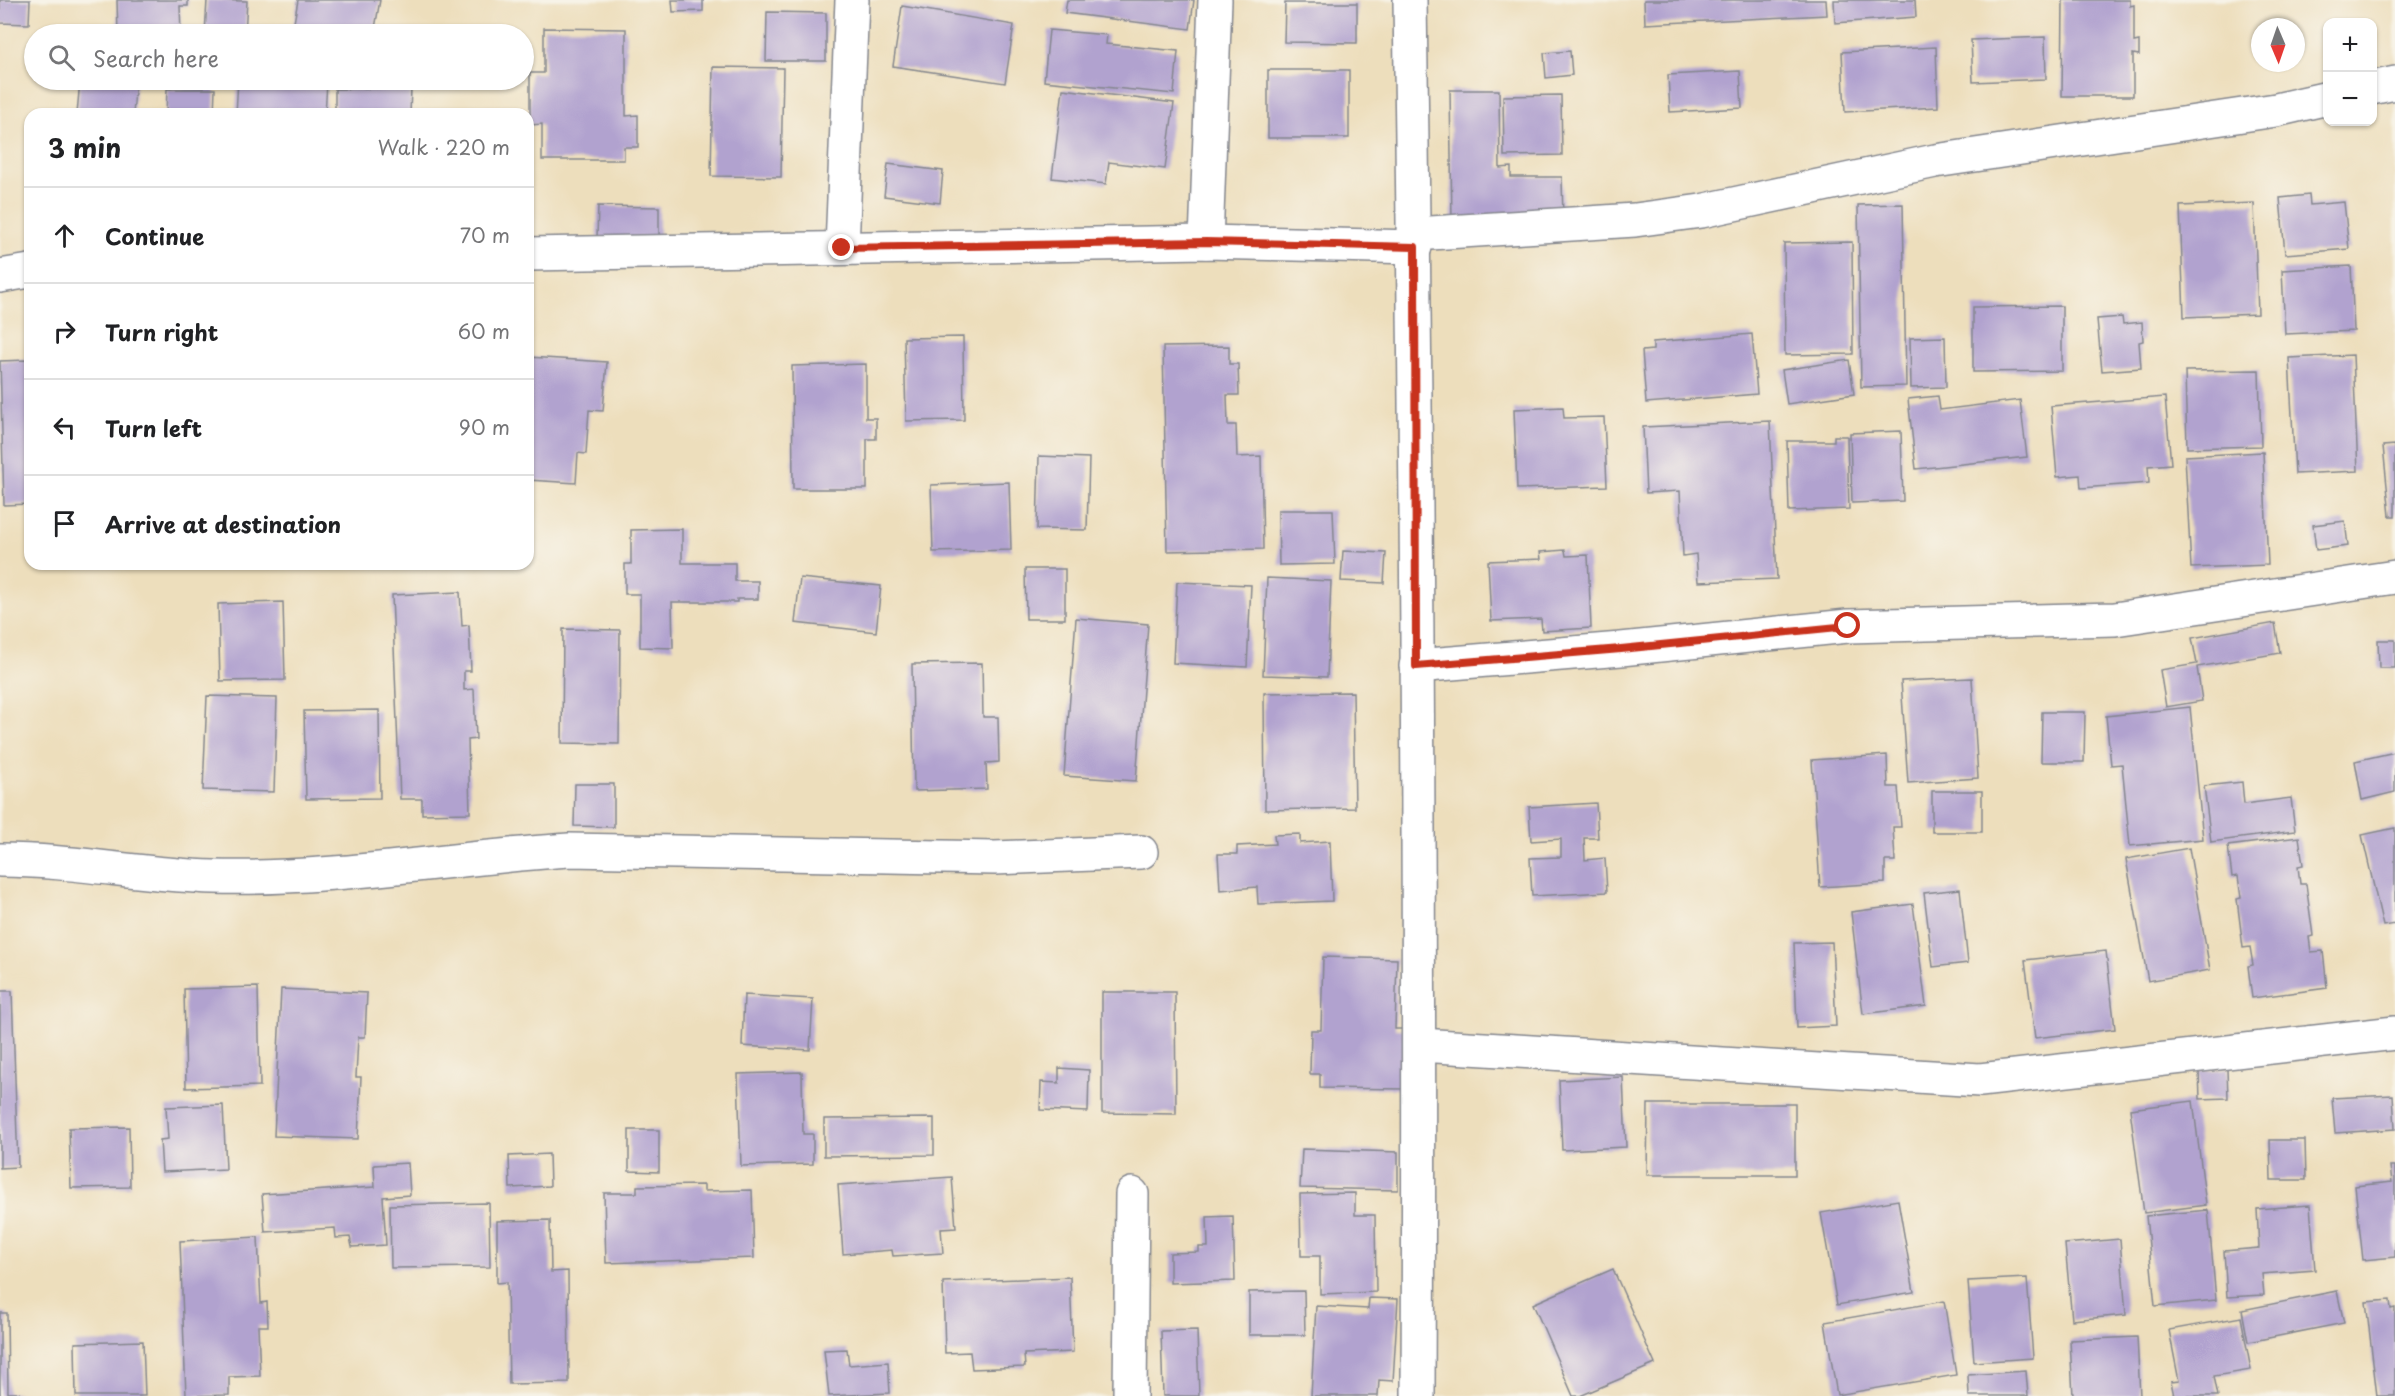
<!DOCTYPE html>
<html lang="en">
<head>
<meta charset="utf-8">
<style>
  body { margin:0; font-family:"Playpen Sans",sans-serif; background:#f2f2f2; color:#202124 }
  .controls { position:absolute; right:18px; top:18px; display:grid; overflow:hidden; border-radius:12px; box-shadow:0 2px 4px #0004 }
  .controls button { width:54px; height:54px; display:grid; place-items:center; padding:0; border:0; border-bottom:2px solid #e0e0e0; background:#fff; color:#202124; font:30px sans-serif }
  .compass { position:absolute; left:2251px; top:18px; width:54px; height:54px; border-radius:50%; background:#fff; box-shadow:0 2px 4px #0004; rotate:178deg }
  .stop { position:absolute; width:18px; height:18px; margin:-14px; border:4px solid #c8321e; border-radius:50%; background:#fff }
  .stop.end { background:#c8321e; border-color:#fff; box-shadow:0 2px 6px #0008 }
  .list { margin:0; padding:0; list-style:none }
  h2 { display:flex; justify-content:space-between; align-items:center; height:78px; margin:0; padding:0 24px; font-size:26px }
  h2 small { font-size:20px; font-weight:400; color:#757577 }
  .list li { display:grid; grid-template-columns:39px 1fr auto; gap:18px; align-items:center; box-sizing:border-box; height:96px; padding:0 24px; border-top:2px solid #e0e0e0 }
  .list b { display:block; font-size:22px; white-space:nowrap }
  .list em { font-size:20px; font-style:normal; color:#757577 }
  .icon { flex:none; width:33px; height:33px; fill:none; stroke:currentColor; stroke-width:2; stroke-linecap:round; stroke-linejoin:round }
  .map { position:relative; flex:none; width:2395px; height:1396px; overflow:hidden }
  .search { position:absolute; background:#fff; box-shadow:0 2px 4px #0004; left:24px; top:24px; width:510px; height:66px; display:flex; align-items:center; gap:15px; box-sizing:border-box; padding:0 21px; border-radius:33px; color:#757577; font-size:22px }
  .panel { position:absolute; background:#fff; box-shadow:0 2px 4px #0004; left:24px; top:108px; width:510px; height:462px; border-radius:18px }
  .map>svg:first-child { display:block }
  .building { fill:#b1a2cf }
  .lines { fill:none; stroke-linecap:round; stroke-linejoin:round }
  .minor-casing { stroke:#84868d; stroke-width:36 }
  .minor { stroke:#fff; stroke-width:33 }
  .route { stroke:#c8321e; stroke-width:8 }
</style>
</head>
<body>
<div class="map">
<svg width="2395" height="1396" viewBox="0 0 2395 1396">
  <rect width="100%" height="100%" fill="#f7f3e8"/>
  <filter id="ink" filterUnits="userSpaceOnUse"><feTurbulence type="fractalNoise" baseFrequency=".0167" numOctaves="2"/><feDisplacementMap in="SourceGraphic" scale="12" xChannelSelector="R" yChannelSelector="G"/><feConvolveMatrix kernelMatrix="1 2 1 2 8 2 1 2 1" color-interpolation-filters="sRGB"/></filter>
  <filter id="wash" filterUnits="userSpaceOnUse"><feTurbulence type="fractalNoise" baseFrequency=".008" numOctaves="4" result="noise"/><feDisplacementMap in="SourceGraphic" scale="24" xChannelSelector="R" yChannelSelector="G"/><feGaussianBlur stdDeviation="1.35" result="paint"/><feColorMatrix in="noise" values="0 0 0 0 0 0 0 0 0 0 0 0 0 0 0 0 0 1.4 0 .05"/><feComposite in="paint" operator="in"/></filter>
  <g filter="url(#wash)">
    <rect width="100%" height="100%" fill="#eddebc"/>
    <g id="blocks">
      <g class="building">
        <path d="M 0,0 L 30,0 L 29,24 L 0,23 Z"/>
        <path d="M 117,0 L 188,0 L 188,6 L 180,6 L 181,34 L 118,34 Z"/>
        <path d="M 207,0 L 247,1 L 245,34 L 205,34 Z"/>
        <path d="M 298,0 L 380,0 L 374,34 L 292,34 Z"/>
        <path d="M 672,0 L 703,0 L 703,11 L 673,12 Z"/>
        <path d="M 1067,0 L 1194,0 L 1190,29 L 1065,13 Z"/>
        <path d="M 1644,0 L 1826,0 L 1827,15 L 1645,24 Z"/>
        <path d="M 1834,0 L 1915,0 L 1916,17 L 1835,23 Z"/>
        <path d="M 2063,0 L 2130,0 L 2130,6 L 2134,5 L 2134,42 L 2139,41 L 2139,55 L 2133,54 L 2133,96 L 2062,96 Z"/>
        <path d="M 1285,3 L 1357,3 L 1357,43 L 1284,42 Z"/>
        <path d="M 902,6 L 1014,25 L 1005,83 L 893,66 Z"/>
        <path d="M 767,12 L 826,13 L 826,61 L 766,61 Z"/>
        <path d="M 544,28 L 626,29 L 626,116 L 638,115 L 638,147 L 624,147 L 624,160 L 542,160 L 542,124 L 530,125 L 530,73 L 544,73 Z"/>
        <path d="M 1049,30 L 1107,35 L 1106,44 L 1178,51 L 1174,94 L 1044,81 Z"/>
        <path d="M 2045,37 L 2046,79 L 1973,82 L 1971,40 Z"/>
        <path d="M 1936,47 L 1938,107 L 1845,112 L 1842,52 Z"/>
        <path d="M 1570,51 L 1572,75 L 1546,78 L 1544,53 Z"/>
        <path d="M 713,67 L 783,68 L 781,177 L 711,176 Z"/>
        <rect x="1268" y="70" width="81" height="68"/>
        <path d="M 1740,71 L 1742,108 L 1670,112 L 1668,75 Z"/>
        <path d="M 80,80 L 136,80 L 133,114 L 77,114 Z"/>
        <path d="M 238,80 L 327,83 L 325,114 L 270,110 L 270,114 L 236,114 Z"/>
        <path d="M 411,88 L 410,114 L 335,114 L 335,89 Z"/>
        <path d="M 167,89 L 215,89 L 214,114 L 166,114 Z"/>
        <path d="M 1063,89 L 1174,103 L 1165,169 L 1109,162 L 1106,184 L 1052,178 Z"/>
        <path d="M 1450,90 L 1499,90 L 1500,168 L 1511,167 L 1511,177 L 1562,177 L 1563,221 L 1452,223 Z"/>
        <path d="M 1561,95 L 1562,155 L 1504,156 L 1503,96 Z"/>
        <path d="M 888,164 L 943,171 L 940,203 L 884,196 Z"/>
        <path d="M 2309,195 L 2310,205 L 2344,202 L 2349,249 L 2285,254 L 2280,198 Z"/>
        <path d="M 2254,203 L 2258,314 L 2184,317 L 2180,206 Z"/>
        <path d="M 1903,204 L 1906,386 L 1861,387 L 1858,205 Z"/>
        <path d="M 598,206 L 659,207 L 659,238 L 597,238 Z"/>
        <path d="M 1852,242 L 1853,354 L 1785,355 L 1784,243 Z"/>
        <path d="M 2351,266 L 2354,331 L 2285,334 L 2282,270 Z"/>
        <path d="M 2062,306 L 2062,371 L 1973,372 L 1973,307 Z"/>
        <path d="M 2122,317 L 2123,324 L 2142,322 L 2143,341 L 2139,342 L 2141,368 L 2102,371 L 2097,319 Z"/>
        <path d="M 1752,334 L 1757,394 L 1646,403 L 1642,351 L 1653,350 L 1653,342 Z"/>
        <path d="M 963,337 L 964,420 L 906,421 L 904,338 Z"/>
        <path d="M 1945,337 L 1946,387 L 1911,388 L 1910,338 Z"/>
        <path d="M 1229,346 L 1229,364 L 1238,364 L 1239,395 L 1227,395 L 1228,425 L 1236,425 L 1237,457 L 1261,456 L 1263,549 L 1167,551 L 1163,347 Z"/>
        <path d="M 2353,355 L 2358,471 L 2295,474 L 2289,358 Z"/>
        <path d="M 528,357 L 607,362 L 603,411 L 589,410 L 586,454 L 578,453 L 576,483 L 528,480 Z"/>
        <path d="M 27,360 L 27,376 L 30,376 L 30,504 L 4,505 L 0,361 Z"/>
        <path d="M 1849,360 L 1854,394 L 1787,404 L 1782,370 Z"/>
        <path d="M 866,364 L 866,418 L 876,418 L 876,439 L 867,439 L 867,489 L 793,489 L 792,366 Z"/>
        <path d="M 2259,370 L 2261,446 L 2187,448 L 2185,371 Z"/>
        <path d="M 1938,396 L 1940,410 L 2020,400 L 2027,457 L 1916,469 L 1908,399 Z"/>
        <path d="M 2165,397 L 2171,464 L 2148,466 L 2149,483 L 2081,488 L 2080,475 L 2057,477 L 2051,406 Z"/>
        <path d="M 1563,407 L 1564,418 L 1604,417 L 1607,486 L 1517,489 L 1514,409 Z"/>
        <path d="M 1770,421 L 1777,579 L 1698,582 L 1696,554 L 1683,556 L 1680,491 L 1646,493 L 1643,427 Z"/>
        <path d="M 1901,431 L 1903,501 L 1852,503 L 1850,433 Z"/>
        <path d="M 1834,436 L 1847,436 L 1849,509 L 1789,511 L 1787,441 L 1834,441 Z"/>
        <path d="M 2395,445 L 2395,516 L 2390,516 L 2383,446 Z"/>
        <path d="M 2263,452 L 2268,565 L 2191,568 L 2185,456 Z"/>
        <path d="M 1039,456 L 1089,458 L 1087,530 L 1037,529 Z"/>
        <path d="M 1009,482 L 1011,550 L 933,552 L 931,485 Z"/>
        <path d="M 1278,510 L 1333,510 L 1335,564 L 1279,565 Z"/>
        <path d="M 2345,521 L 2348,546 L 2316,550 L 2313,525 Z"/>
        <path d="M 682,529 L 682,563 L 735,563 L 735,581 L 758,581 L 758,599 L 737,599 L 737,602 L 672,602 L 673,648 L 640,647 L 640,594 L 625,594 L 625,564 L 631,564 L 631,530 Z"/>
        <path d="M 1565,550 L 1566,556 L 1588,555 L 1591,628 L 1542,631 L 1541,619 L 1491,621 L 1488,561 L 1541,559 L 1540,552 Z"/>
        <path d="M 1343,551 L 1386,553 L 1384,583 L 1341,581 Z"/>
        <path d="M 1025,569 L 1065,569 L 1065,619 L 1026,619 Z"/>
        <path d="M 800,578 L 881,586 L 876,632 L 795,623 Z"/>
        <path d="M 1267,578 L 1331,581 L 1327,677 L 1263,675 Z"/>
        <path d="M 1177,582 L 1251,585 L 1247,667 L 1173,663 Z"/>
        <path d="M 460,592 L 462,626 L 469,625 L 471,671 L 464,671 L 464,690 L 474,689 L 476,739 L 468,740 L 470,813 L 422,814 L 422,799 L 400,799 L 392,595 Z"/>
        <path d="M 283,602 L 285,680 L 220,681 L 218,604 Z"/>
        <path d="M 1076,618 L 1148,624 L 1136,781 L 1064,776 Z"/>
        <path d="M 2275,623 L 2280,653 L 2197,667 L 2202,701 L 2166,707 L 2160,670 L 2197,664 L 2192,638 Z"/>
        <path d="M 563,629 L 620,630 L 619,744 L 562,743 Z"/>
        <path d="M 2378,640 L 2395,640 L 2395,668 L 2379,668 Z"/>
        <path d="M 982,663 L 983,717 L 998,717 L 999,762 L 986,763 L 987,789 L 914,791 L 912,664 Z"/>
        <path d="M 1972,678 L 1978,778 L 1908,783 L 1901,681 Z"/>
        <path d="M 1353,692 L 1355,808 L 1265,810 L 1264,693 Z"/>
        <path d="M 207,696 L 277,698 L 274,792 L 203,790 Z"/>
        <path d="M 2190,707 L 2203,839 L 2130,846 L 2122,764 L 2111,765 L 2106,716 Z"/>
        <path d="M 379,710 L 380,798 L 306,799 L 304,711 Z"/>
        <path d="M 2042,712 L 2085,712 L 2084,762 L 2041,762 Z"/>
        <path d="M 2395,752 L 2395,792 L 2362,800 L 2355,761 Z"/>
        <path d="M 1887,755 L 1888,787 L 1898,787 L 1901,827 L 1893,827 L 1895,861 L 1885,861 L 1885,883 L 1820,887 L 1812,760 Z"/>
        <path d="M 2242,782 L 2244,804 L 2291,798 L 2295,831 L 2211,842 L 2204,786 Z"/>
        <path d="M 575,784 L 614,784 L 614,827 L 574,826 Z"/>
        <rect x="1932" y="791" width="50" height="41"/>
        <path d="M 1596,803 L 1598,838 L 1584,838 L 1585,860 L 1605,858 L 1607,892 L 1532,896 L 1530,858 L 1561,857 L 1561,839 L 1531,841 L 1529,807 Z"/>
        <path d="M 2395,828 L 2395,924 L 2383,926 L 2362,835 Z"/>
        <path d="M 1300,834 L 1300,843 L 1330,841 L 1332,901 L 1258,904 L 1257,887 L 1220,890 L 1218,854 L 1237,854 L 1237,846 L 1275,844 L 1274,835 Z"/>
        <path d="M 2299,837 L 2303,865 L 2298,866 L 2300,884 L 2306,884 L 2313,936 L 2309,937 L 2311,952 L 2323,951 L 2327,988 L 2252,998 L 2248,966 L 2253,965 L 2250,947 L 2243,948 L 2237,899 L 2241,898 L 2238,876 L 2232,877 L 2228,846 Z"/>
        <path d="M 2189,848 L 2210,970 L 2148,981 L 2126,859 Z"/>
        <path d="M 1960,889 L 1968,963 L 1933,967 L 1924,893 Z"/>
        <path d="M 1913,904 L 1926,1006 L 1863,1014 L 1851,912 Z"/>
        <path d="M 1832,942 L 1836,1026 L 1797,1028 L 1794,943 Z"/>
        <path d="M 2106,951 L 2115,1029 L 2035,1038 L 2025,960 Z"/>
        <path d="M 1323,957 L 1397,959 L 1395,1029 L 1409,1029 L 1408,1089 L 1320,1088 L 1320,1074 L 1310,1074 L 1311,1030 L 1321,1030 Z"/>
        <path d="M 258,987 L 260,1086 L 186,1088 L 184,989 Z"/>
        <path d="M 281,989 L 367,993 L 365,1037 L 358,1037 L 356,1077 L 361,1077 L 358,1139 L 274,1136 Z"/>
        <path d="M 0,991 L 12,991 L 18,1167 L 0,1168 Z"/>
        <path d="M 1102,992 L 1175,992 L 1176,1114 L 1102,1113 Z"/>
        <path d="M 744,995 L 813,999 L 810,1050 L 742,1046 Z"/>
        <path d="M 1059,1068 L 1089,1070 L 1088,1112 L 1040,1110 L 1041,1082 L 1059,1083 Z"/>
        <path d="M 2227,1069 L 2228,1098 L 2200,1099 L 2199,1071 Z"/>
        <path d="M 802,1072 L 803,1134 L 813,1134 L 813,1164 L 741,1166 L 738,1074 Z"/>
        <path d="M 1623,1077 L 1626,1147 L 1562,1150 L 1559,1080 Z"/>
        <path d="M 2393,1095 L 2395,1129 L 2335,1133 L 2332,1098 Z"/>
        <path d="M 2193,1101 L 2206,1205 L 2144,1213 L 2130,1109 Z"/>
        <path d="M 1648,1104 L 1795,1104 L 1795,1175 L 1647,1175 Z"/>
        <path d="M 223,1105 L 226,1169 L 162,1172 L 160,1140 L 168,1139 L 166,1107 Z"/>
        <path d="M 934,1118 L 934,1155 L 824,1156 L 824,1119 Z"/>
        <path d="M 129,1127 L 130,1187 L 71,1188 L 69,1128 Z"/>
        <path d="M 629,1130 L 659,1130 L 659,1172 L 629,1171 Z"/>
        <path d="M 2270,1140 L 2305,1140 L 2306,1180 L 2271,1180 Z"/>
        <path d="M 1302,1149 L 1398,1152 L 1398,1190 L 1300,1188 Z"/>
        <path d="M 549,1154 L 550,1186 L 510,1188 L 509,1156 Z"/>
        <path d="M 408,1163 L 410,1195 L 383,1197 L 386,1245 L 352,1247 L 350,1237 L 336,1238 L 335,1228 L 265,1232 L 262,1194 L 375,1187 L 374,1165 Z"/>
        <path d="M 2390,1166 L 2395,1166 L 2395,1257 L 2363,1260 L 2355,1186 L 2392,1182 Z"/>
        <path d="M 952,1177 L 956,1228 L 941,1229 L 943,1253 L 893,1256 L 892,1250 L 843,1254 L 838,1185 Z"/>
        <path d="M 704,1185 L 704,1191 L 752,1190 L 754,1258 L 606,1263 L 604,1193 L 637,1193 L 637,1186 Z"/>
        <path d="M 1355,1193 L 1355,1215 L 1375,1215 L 1376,1292 L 1320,1294 L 1320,1256 L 1301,1256 L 1300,1194 Z"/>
        <path d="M 1898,1200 L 1914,1292 L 1837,1305 L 1821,1213 Z"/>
        <path d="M 489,1203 L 490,1267 L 391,1268 L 390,1205 Z"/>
        <path d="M 2310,1205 L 2315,1270 L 2262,1274 L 2264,1295 L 2227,1297 L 2224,1251 L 2259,1248 L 2257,1209 Z"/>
        <path d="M 2208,1210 L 2216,1300 L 2155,1306 L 2146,1216 Z"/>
        <path d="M 1233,1216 L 1235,1281 L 1170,1283 L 1170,1253 L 1199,1252 L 1199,1247 L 1208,1247 L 1207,1217 Z"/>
        <path d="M 550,1220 L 551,1272 L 568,1271 L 569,1383 L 509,1384 L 507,1282 L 497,1283 L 497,1221 Z"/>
        <path d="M 258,1237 L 261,1303 L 267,1302 L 268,1326 L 258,1326 L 260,1376 L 229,1377 L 229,1395 L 186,1396 L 180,1241 Z"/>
        <path d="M 2120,1239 L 2126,1315 L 2072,1320 L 2065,1244 Z"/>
        <path d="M 1613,1269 L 1655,1364 L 1580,1396 L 1573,1396 L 1533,1304 Z"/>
        <path d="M 1070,1277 L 1073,1352 L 1024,1354 L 1025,1367 L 972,1369 L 970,1352 L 945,1353 L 943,1282 Z"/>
        <path d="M 2027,1278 L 2033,1358 L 1974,1362 L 1968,1281 Z"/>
        <path d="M 1304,1291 L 1305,1335 L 1249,1335 L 1249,1292 Z"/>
        <path d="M 2337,1291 L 2344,1323 L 2248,1342 L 2242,1310 Z"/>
        <path d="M 1369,1298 L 1398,1299 L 1393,1381 L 1379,1380 L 1378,1396 L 1311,1396 L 1316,1306 L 1368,1309 Z"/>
        <path d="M 2390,1300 L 2391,1309 L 2395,1308 L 2395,1396 L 2377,1396 L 2366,1302 Z"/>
        <path d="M 1944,1301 L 1956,1375 L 1837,1395 L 1825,1322 Z"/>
        <path d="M 0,1313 L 7,1313 L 8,1393 L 19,1393 L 19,1396 L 0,1396 Z"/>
        <path d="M 2241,1317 L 2251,1370 L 2214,1376 L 2218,1396 L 2174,1396 L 2171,1382 L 2179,1381 L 2169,1330 Z"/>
        <path d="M 1197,1330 L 1199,1396 L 1163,1396 L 1161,1331 Z"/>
        <path d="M 2137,1337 L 2140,1396 L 2073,1396 L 2070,1340 Z"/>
        <path d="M 143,1341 L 145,1396 L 76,1396 L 75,1343 Z"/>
        <path d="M 847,1349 L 849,1365 L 888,1362 L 890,1393 L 829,1396 L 824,1350 Z"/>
        <path d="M 2026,1371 L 2028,1396 L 1969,1396 L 1968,1375 Z"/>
      </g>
    </g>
  </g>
  <g filter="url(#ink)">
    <use href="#blocks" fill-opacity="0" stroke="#84868d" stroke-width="1.5"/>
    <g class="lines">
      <defs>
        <g id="minor">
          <path d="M 1410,0 C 1417,465 1420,931 1418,1396"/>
          <path d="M 2372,88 L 2395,83"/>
          <path d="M 1415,234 L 1635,220 L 1701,211 L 1935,161 L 2276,110 L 2328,98"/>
          <path d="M 1206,242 L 1215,0"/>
          <path d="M 842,248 L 852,0"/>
          <path d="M 528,254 L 1206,242 L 1415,247"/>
          <path d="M 0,276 L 30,271"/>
          <path d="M 1416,666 L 1621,649 L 1848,626 L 2115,619 L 2395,577"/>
          <path d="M 0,860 C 72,860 142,875 214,877 C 333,880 450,858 569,850 L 995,858 L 1141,852"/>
          <path d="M 1420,1045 L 1980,1080 L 2395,1033"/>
          <path d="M 1130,1396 L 1132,1194"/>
        </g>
      </defs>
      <use href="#minor" class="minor-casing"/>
      <use href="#minor" class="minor"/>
    </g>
  </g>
  <g class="lines" filter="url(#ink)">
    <path class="route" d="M 842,248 L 1206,242 L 1415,247 L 1416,666 L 1621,649 L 1848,626"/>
  </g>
</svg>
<div class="controls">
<button>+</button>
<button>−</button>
</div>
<svg class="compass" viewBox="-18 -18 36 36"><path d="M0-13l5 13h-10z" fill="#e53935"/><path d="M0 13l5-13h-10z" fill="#757577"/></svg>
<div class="stop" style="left:1848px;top:626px"></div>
<div class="stop end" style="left:842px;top:248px"></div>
<div class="search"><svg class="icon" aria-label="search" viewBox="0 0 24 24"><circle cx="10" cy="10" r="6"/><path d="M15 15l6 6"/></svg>Search here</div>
<section class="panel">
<h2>3 min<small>Walk · 220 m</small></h2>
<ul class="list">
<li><svg class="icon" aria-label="ahead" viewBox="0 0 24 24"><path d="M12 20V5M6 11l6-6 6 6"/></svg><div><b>Continue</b></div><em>70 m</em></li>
<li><svg class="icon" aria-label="right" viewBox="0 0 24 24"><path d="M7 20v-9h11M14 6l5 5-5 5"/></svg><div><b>Turn right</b></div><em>60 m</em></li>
<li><svg class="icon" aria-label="left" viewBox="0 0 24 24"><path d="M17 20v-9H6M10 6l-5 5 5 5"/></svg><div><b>Turn left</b></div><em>90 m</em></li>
<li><svg class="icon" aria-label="arrive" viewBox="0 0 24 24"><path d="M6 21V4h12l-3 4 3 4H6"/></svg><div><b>Arrive at destination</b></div></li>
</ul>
</section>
</div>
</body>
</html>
